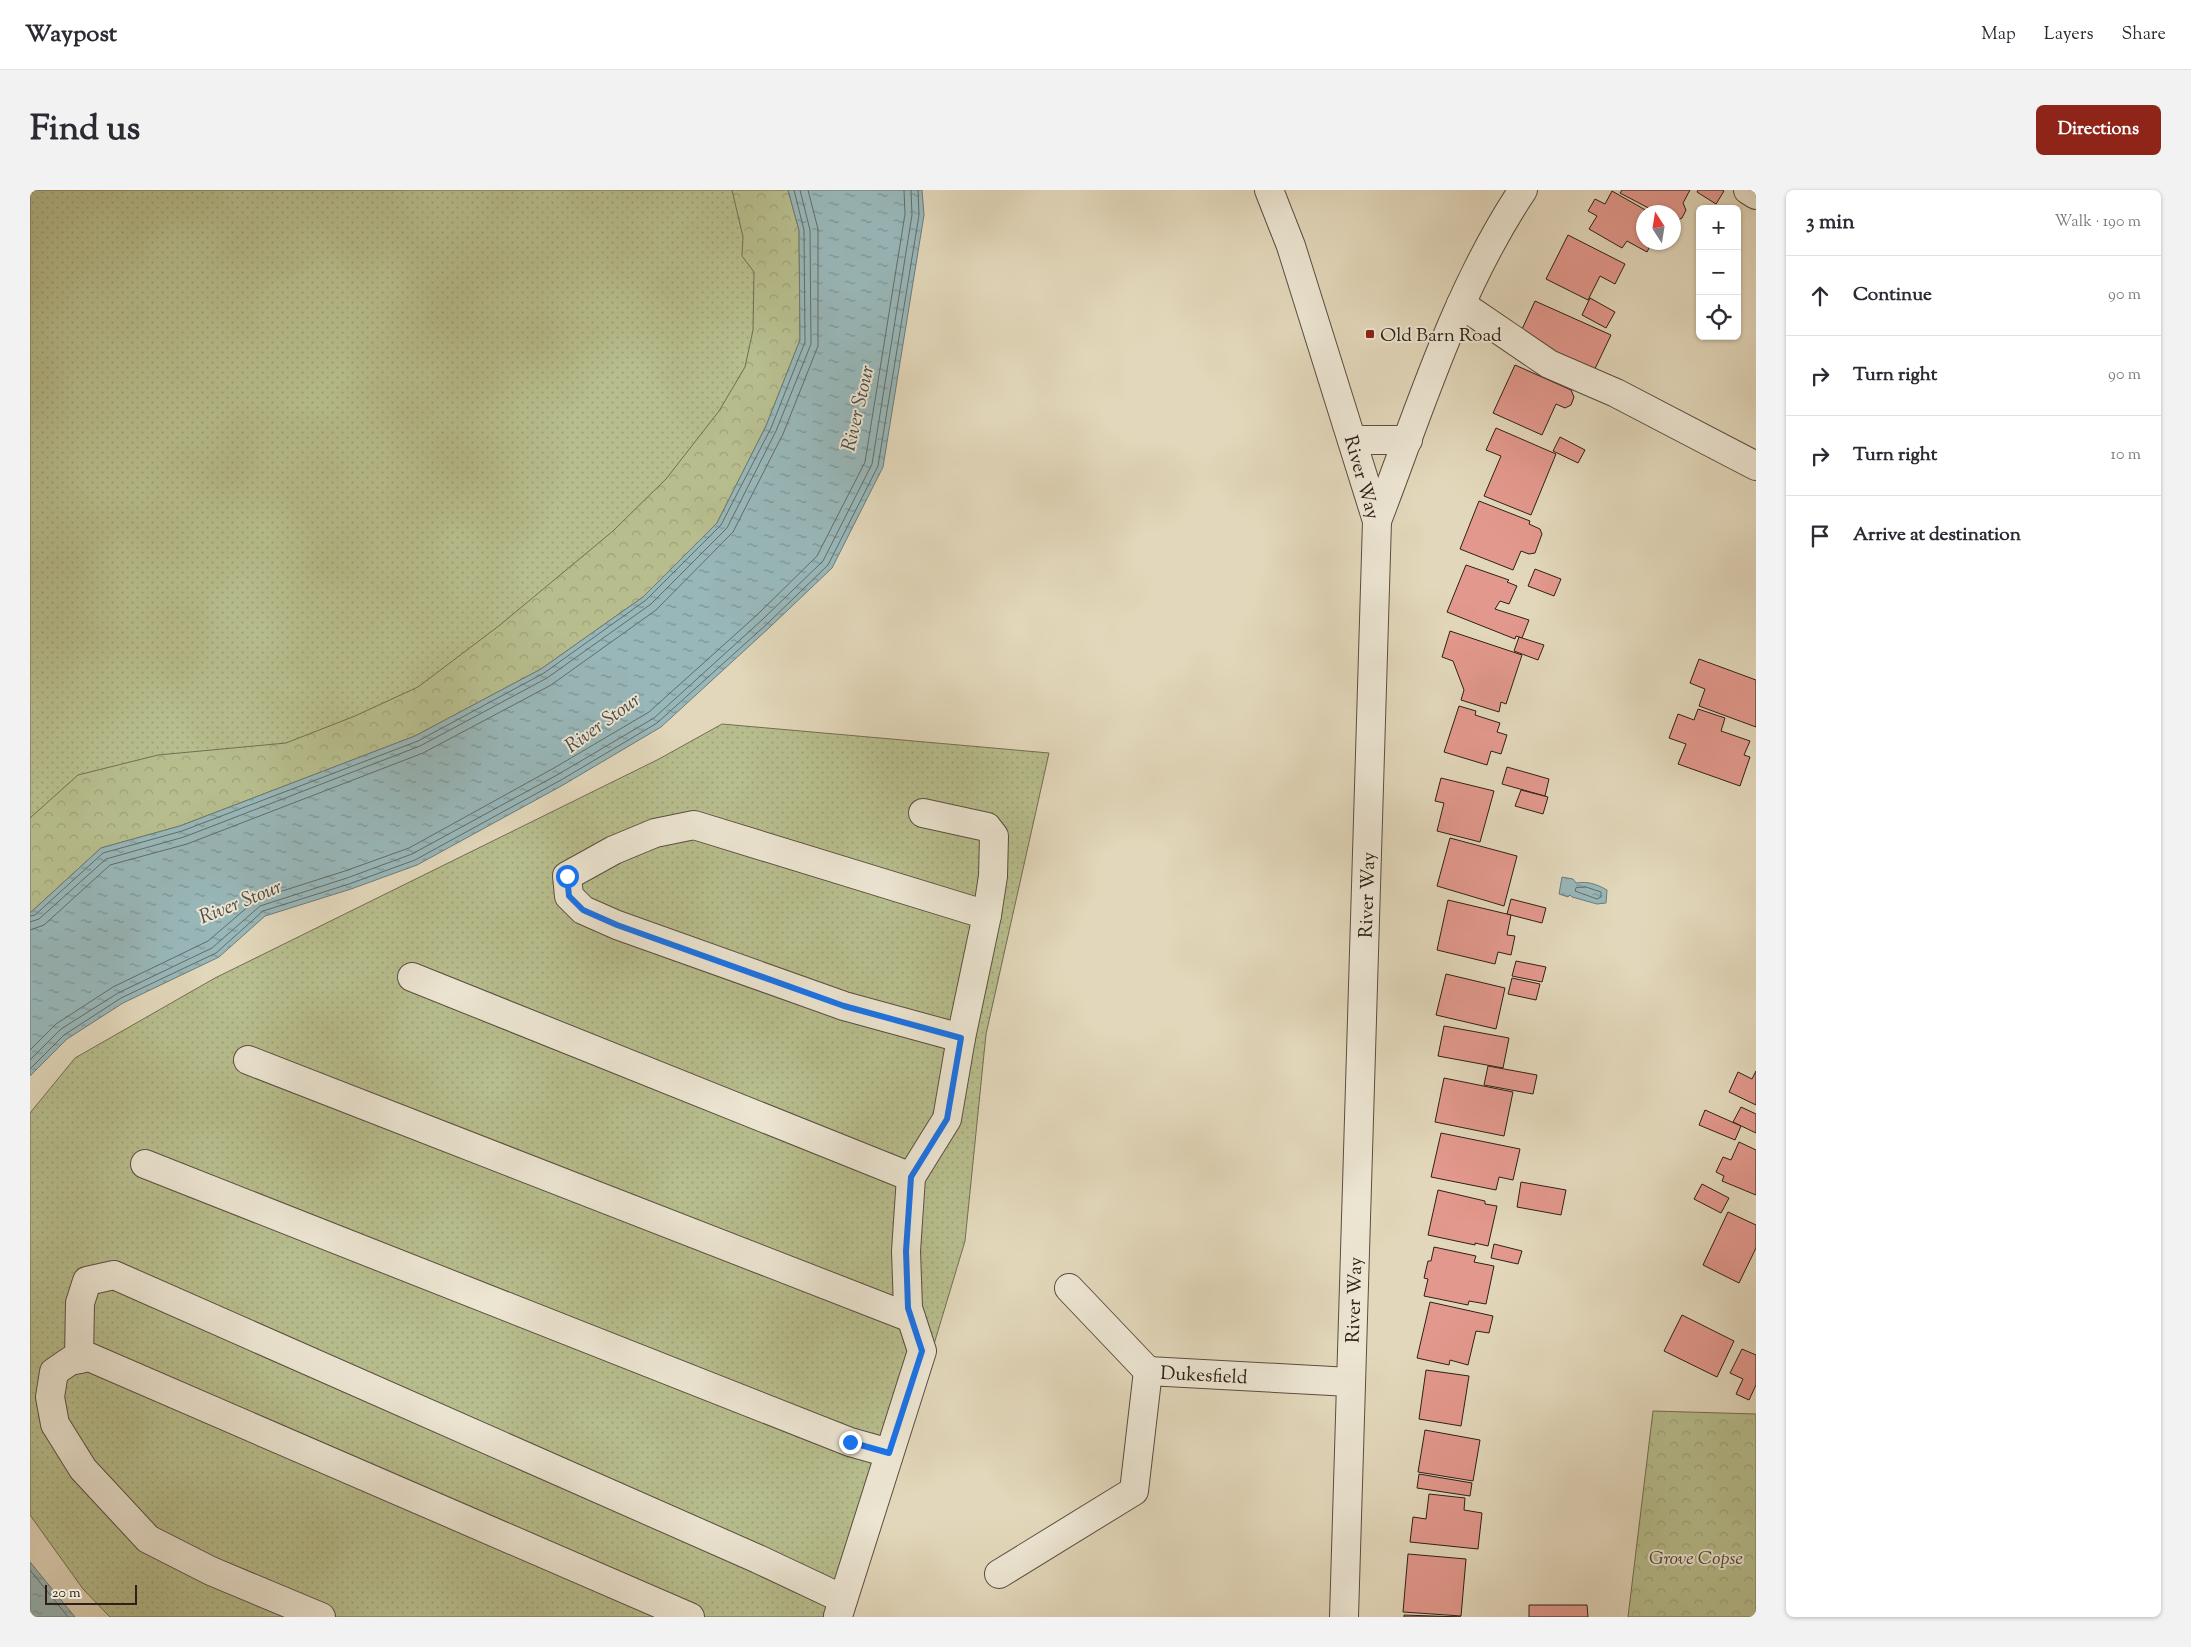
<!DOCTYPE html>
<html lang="en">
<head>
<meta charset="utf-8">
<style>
  body { margin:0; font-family:"Sorts Mill Goudy",serif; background:#f2f2f3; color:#2b2b33 }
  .controls { position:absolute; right:15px; top:15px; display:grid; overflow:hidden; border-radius:8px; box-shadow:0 1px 4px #0004 }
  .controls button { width:45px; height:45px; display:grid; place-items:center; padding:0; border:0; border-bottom:1px solid #e1e1e2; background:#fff; color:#2b2b33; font:25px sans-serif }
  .compass { position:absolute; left:1606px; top:15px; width:45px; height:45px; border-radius:50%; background:#fff; box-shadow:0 1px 4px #0004; rotate:348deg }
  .scale { position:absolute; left:15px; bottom:12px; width:92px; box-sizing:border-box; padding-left:5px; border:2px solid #2e2018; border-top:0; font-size:14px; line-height:18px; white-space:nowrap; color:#2e2018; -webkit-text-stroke:4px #ece5d2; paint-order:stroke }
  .stop { position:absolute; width:15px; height:15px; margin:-11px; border:4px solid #1a73e8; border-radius:50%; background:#fff }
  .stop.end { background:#1a73e8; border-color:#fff; box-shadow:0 1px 5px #0008 }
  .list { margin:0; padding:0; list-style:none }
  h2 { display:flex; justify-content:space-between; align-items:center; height:65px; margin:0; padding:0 20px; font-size:21px }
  h2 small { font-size:16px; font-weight:400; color:#7c7c81 }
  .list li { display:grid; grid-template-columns:32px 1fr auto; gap:15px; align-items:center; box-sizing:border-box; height:80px; padding:0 20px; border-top:1px solid #e1e1e2 }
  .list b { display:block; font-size:19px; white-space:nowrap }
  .list em { font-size:16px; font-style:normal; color:#7c7c81 }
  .icon { flex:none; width:28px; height:28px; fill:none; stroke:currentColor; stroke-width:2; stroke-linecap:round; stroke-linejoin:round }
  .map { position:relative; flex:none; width:1726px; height:1427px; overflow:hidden; border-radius:8px }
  header { display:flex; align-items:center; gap:30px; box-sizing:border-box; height:70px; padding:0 25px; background:#fff; border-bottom:1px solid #e1e1e2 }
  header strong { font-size:24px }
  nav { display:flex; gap:28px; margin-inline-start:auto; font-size:18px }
  .intro { display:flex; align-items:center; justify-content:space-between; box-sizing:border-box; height:120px; padding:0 30px }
  h1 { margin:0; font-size:35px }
  .button { padding:12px 22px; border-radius:8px; background:#8f2418; color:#fff; font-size:18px; font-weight:700 }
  main { display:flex; gap:30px; padding:0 30px }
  aside { flex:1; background:#fff; border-radius:8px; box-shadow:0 1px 4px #0004 }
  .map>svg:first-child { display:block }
  .green { fill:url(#green-dots); stroke:#726e52 }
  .forest { fill:url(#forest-crowns); stroke:#726e52 }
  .water { fill:url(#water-ripples); stroke:#6e7b79 }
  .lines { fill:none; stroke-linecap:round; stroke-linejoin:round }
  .shore { stroke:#636c68; stroke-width:1 }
  .building { fill:#e2988c; stroke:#2e2018 }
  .minor-casing { stroke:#5b4e40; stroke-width:30 }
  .minor { stroke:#ece5d2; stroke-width:28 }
  .route { stroke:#1a73e8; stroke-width:6 }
  .poi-dot { fill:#8f2418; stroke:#ece5d2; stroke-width:2 }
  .labels { text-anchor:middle; stroke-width:4; stroke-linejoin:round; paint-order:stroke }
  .poi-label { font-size:19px; fill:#2e2018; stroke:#ece5d2; text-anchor:start }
  .street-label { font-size:19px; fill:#2e2018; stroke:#ece5d2 }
  .park-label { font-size:19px; font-style:italic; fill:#504735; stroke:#ece5d2 }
  .water-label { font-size:20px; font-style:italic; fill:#4e4d48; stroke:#ece5d2 }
</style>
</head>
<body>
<header>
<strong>Waypost</strong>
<nav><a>Map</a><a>Layers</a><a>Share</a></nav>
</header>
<div class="intro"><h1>Find us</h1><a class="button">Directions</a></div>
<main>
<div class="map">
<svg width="1726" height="1427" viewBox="0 0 1726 1427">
  <defs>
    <pattern id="green-dots" width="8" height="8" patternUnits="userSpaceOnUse" patternTransform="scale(1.25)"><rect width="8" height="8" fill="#b7bd8d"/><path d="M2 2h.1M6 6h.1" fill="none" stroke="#9ea279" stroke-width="1.8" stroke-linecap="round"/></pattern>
    <pattern id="forest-crowns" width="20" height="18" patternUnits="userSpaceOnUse" patternTransform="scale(1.25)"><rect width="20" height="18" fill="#b7bd8d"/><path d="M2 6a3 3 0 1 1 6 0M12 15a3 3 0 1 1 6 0" fill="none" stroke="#9ea279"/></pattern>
    <pattern id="water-ripples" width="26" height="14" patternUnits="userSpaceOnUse" patternTransform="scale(1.25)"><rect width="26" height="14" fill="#98b7b9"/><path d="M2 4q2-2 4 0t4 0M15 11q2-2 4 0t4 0" fill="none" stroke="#7c9495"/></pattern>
  </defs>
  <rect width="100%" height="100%" fill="#e2d7ba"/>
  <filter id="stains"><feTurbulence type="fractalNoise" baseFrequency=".004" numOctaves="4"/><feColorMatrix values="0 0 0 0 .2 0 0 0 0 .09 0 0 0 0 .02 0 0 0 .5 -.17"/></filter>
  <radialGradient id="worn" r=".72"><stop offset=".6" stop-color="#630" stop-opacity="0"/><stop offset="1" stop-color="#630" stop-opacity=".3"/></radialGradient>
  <g class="green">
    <path d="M 0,0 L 758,0 L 687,333 L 0,723 Z"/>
    <path d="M 692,534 L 1019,563 L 956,844 L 935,1051 L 822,1427 L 80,1427 L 53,1399 L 0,1325 L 0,923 L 45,868 L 185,788 L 629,569 Z"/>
  </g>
  <g class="forest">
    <path d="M 702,0 L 758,0 L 769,40 L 770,150 L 736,236 L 687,333 L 613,407 L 511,479 L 385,546 L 150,636 L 71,658 L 0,723 L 0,628 L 48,585 L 128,565 L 256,553 L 325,526 L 388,497 L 470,435 L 583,341 L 636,289 L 689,221 L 715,177 L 723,140 L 724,82 L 712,66 L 713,47 Z"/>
    <path d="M 1623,1221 L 1726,1224 L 1726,1427 L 1598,1427 Z"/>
  </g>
  <g class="water">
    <path d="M 758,0 L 892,0 L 894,25 L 853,277 L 802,378 L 740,437 L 631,537 L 533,595 L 387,675 L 321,699 L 235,726 L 189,767 L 93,813 L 37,849 L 0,886 L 0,723 L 71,658 L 150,636 L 385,546 L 511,479 L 613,407 L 687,333 L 736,236 L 770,150 L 769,40 Z"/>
    <path d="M 1532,687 L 1543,689 L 1546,693 C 1558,691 1566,694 1577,700 L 1576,713 L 1567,714 L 1542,707 L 1540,705 L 1538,707 L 1529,704 Z"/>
    <path d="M 0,1372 L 45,1427 L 0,1427 Z"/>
  </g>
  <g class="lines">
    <g class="shore">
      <path d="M 1556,697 L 1571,702 L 1571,707 L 1567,709 L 1545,701 L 1546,698 Z"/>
      <path d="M 0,726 L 5,725 L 73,663 L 152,641 L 388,551 L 514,483 L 616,410 L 691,335 L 741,238 L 775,152 L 774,40 L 764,0"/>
      <path d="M 0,732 L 9,729 L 76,669 L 154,647 L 390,556 L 517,488 L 621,414 L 697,338 L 746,241 L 781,154 L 780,40 L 770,0"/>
      <path d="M 0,740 L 14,735 L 80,675 L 157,654 L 393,563 L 521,495 L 626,420 L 703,342 L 753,244 L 788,156 L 788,39 L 778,0"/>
      <path d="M 0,860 L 26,834 L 83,797 L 178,751 L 227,709 L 315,681 L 379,658 L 524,578 L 619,522 L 728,424 L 787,366 L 835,272 L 875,24 L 874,0"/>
      <path d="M 0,870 L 31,839 L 88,803 L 182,758 L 230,716 L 317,688 L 382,664 L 527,585 L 624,528 L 733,429 L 793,371 L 842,274 L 882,25 L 881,0"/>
      <path d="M 0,879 L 34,845 L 91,808 L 186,763 L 233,721 L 319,694 L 385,670 L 531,590 L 627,533 L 737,434 L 798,375 L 848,276 L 889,25 L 888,0"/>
      <path d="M 0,1380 L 38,1427"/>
    </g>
  </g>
  <g class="building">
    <path d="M 1592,0 L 1660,0 L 1653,13 L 1656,20 L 1652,28 L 1644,32 L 1644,22 L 1626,22 L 1590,3 Z"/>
    <path d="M 1668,0 L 1692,0 L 1694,1 L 1686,14 L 1667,2 Z"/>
    <path d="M 1582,1 L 1619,22 L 1614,22 L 1614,52 L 1622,52 L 1617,62 L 1597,51 L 1592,58 L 1559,39 L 1567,26 L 1558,21 L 1565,9 L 1575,14 Z"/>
    <path d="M 1538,45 L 1595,74 L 1585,94 L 1570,86 L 1558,110 L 1516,89 Z"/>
    <path d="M 1560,108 L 1585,122 L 1576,138 L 1552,125 Z"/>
    <path d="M 1505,111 L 1581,145 L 1562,185 L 1487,150 Z"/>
    <path d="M 1485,175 L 1541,200 L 1544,207 L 1541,215 L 1535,218 L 1526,214 L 1512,245 L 1463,223 Z"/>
    <path d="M 1466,238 L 1526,264 L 1501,325 L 1454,306 L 1471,266 L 1456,260 Z"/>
    <path d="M 1530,247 L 1555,260 L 1548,273 L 1523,261 Z"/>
    <path d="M 1449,311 L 1500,331 L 1499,334 L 1510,339 L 1512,344 L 1505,363 L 1499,364 L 1491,361 L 1483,380 L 1430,359 Z"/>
    <path d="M 1436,375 L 1479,390 L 1477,392 L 1487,396 L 1479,414 L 1470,411 L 1465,419 L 1499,430 L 1492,448 L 1486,446 L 1485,449 L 1417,422 Z"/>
    <path d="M 1505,379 L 1531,389 L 1524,406 L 1498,396 Z"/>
    <path d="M 1420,441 L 1492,465 L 1476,514 L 1471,512 L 1469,522 L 1431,510 L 1434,500 L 1423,471 L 1412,467 Z"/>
    <path d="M 1489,447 L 1514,455 L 1508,470 L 1484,461 Z"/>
    <path d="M 1669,469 L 1726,490 L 1726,537 L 1669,516 L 1675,499 L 1660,493 Z"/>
    <path d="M 1429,516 L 1446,521 L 1445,525 L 1470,533 L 1467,542 L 1477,545 L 1471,564 L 1461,561 L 1457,575 L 1414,562 Z"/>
    <path d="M 1668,519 L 1695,528 L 1691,541 L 1720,551 L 1714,565 L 1720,567 L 1710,596 L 1648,574 L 1656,554 L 1639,548 L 1648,524 L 1664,530 Z"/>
    <path d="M 1477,577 L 1519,589 L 1515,606 L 1472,594 Z"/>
    <path d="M 1411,588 L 1464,601 L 1450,652 L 1407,641 L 1414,613 L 1405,611 Z"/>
    <path d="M 1491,600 L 1518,607 L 1513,624 L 1485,616 Z"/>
    <path d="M 1420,648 L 1487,666 L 1474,716 L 1407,696 Z"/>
    <path d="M 1481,709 L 1516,718 L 1512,733 L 1477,724 Z"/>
    <path d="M 1418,710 L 1481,725 L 1477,745 L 1485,746 L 1481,765 L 1468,762 L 1465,774 L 1407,760 Z"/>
    <path d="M 1486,771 L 1516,777 L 1512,792 L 1482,786 Z"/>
    <path d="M 1416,784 L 1475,798 L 1466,839 L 1406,825 Z"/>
    <path d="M 1482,788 L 1510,794 L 1506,810 L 1478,804 Z"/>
    <path d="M 1414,836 L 1479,848 L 1473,878 L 1408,866 Z"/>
    <path d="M 1458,876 L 1507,885 L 1503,904 L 1454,895 Z"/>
    <path d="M 1726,881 L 1726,915 L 1699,902 L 1708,882 L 1722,889 Z"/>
    <path d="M 1414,888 L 1483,902 L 1474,946 L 1405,932 Z"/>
    <path d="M 1711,917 L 1726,924 L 1726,943 L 1703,932 Z"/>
    <path d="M 1675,920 L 1711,936 L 1705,950 L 1669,935 Z"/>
    <path d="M 1411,943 L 1490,959 L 1483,990 L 1469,987 L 1466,1000 L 1401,987 Z"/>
    <path d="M 1709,952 L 1726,960 L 1726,1005 L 1692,991 L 1694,986 L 1686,982 L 1693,967 L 1701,970 Z"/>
    <path d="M 1491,992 L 1536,1000 L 1531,1025 L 1487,1017 Z"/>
    <path d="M 1672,994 L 1699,1008 L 1691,1023 L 1664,1009 Z"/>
    <path d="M 1408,1000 L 1455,1011 L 1455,1014 L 1467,1016 L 1458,1056 L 1445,1053 L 1445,1055 L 1398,1045 Z"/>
    <path d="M 1698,1022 L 1726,1035 L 1726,1058 L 1709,1093 L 1673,1075 Z"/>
    <path d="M 1464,1054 L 1492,1061 L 1488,1074 L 1461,1068 Z"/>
    <path d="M 1404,1057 L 1446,1066 L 1444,1072 L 1464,1076 L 1456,1114 L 1439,1111 L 1438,1115 L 1394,1106 L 1398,1089 L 1394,1088 L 1398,1071 L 1401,1071 Z"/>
    <path d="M 1400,1112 L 1463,1126 L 1459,1143 L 1446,1141 L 1438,1175 L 1420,1170 L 1419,1175 L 1387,1168 Z"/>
    <path d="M 1652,1125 L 1704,1151 L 1687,1187 L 1634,1161 Z"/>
    <path d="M 1712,1159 L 1726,1165 L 1726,1195 L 1719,1210 L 1706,1204 L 1713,1189 L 1700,1183 Z"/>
    <path d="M 1396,1180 L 1439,1186 L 1431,1236 L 1389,1229 Z"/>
    <path d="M 1395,1240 L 1450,1250 L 1443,1291 L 1388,1282 Z"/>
    <path d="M 1389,1284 L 1442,1293 L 1440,1306 L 1387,1298 Z"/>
    <path d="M 1399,1304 L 1435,1308 L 1434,1320 L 1452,1323 L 1448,1359 L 1380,1352 L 1383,1327 L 1396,1329 Z"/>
    <path d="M 1378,1364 L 1436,1369 L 1431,1426 L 1373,1422 Z"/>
    <path d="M 1499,1415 L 1557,1415 L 1558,1427 L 1499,1427 Z"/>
    <path d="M 1374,1425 L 1431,1427 L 1374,1427 Z"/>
  </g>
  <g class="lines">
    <defs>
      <g id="minor">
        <path d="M 1239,0 L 1261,56 L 1347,331 L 1314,1427"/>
        <path d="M 1718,0 L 1726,5"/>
        <path d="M 1431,114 L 1519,174 L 1586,203 L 1726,276"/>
        <path d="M 1322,250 L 1378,250"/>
        <path d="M 1347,331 C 1390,219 1426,100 1493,0"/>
        <path d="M 382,787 L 881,987"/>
        <path d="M 931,848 L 814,816 L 587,735 L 553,720 L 539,706 L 537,686 L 584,660 L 625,643 L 664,635 L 957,725"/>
        <path d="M 218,870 L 881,1128"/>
        <path d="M 115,974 L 820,1252 L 859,1263"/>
        <path d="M 1039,1098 L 1118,1181"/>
        <path d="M 49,1169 L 50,1113 L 57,1091 L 84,1085 L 728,1369 L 813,1409"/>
        <path d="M 969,1384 L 1104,1301 L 1118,1181 L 1320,1192"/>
        <path d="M 808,1426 L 892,1161 L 878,1118 L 876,1061 L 881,987 L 917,929 L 931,848 L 957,725 L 963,686 L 964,646 L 957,637 L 893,623"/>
        <path d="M 291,1427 L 181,1381 L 118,1349 L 53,1279 L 25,1234 L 20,1207 L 24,1182 L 40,1171 L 59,1167 L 660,1427"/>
      </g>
    </defs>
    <use href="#minor" class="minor-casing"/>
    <use href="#minor" class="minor"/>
  </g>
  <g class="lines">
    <path class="route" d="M 537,686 L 539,706 L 553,720 L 587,735 L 814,816 L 931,848 L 917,929 L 881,987 L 876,1061 L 878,1118 L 892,1161 L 859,1263 L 820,1252"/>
  </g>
  <rect class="poi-dot" x="1335" y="139" width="10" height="10" rx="2.5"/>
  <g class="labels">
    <g class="poi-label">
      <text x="1350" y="151">Old Barn Road</text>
    </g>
    <g class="street-label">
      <text transform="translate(1333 287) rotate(74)" y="7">River Way</text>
      <text transform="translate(1336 705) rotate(-88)" y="7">River Way</text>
      <text transform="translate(1323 1110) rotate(-88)" y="7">River Way</text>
      <text transform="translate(1174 1184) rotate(3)" y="7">Dukesfield</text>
    </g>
    <g class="park-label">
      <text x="1666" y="1374">Grove Copse</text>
    </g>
    <g class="water-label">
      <text transform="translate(827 218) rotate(-77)" y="7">River Stour</text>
      <text transform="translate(572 532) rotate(-36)" y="7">River Stour</text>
      <text transform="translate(210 711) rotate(-22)" y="7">River Stour</text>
    </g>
  </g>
  <rect width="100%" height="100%" filter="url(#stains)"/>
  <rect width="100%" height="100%" fill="url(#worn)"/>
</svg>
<div class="controls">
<button>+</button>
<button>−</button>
<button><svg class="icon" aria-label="locate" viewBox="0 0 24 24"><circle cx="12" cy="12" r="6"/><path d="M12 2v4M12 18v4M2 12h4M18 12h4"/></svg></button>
</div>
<svg class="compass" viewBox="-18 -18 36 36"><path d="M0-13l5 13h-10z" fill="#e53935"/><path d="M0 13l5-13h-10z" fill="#7c7c81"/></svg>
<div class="scale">20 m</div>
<div class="stop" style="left:537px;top:686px"></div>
<div class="stop end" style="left:820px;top:1252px"></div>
</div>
<aside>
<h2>3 min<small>Walk · 190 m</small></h2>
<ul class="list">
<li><svg class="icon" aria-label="ahead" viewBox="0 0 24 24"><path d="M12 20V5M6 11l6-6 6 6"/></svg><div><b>Continue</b></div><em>90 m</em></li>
<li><svg class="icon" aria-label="right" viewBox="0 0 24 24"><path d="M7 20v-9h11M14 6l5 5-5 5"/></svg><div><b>Turn right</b></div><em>90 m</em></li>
<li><svg class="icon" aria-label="right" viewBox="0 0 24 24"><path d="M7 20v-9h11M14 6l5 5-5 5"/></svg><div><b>Turn right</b></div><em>10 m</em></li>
<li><svg class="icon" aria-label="arrive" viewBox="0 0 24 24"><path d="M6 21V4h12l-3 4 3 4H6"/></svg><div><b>Arrive at destination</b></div></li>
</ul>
</aside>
</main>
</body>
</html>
